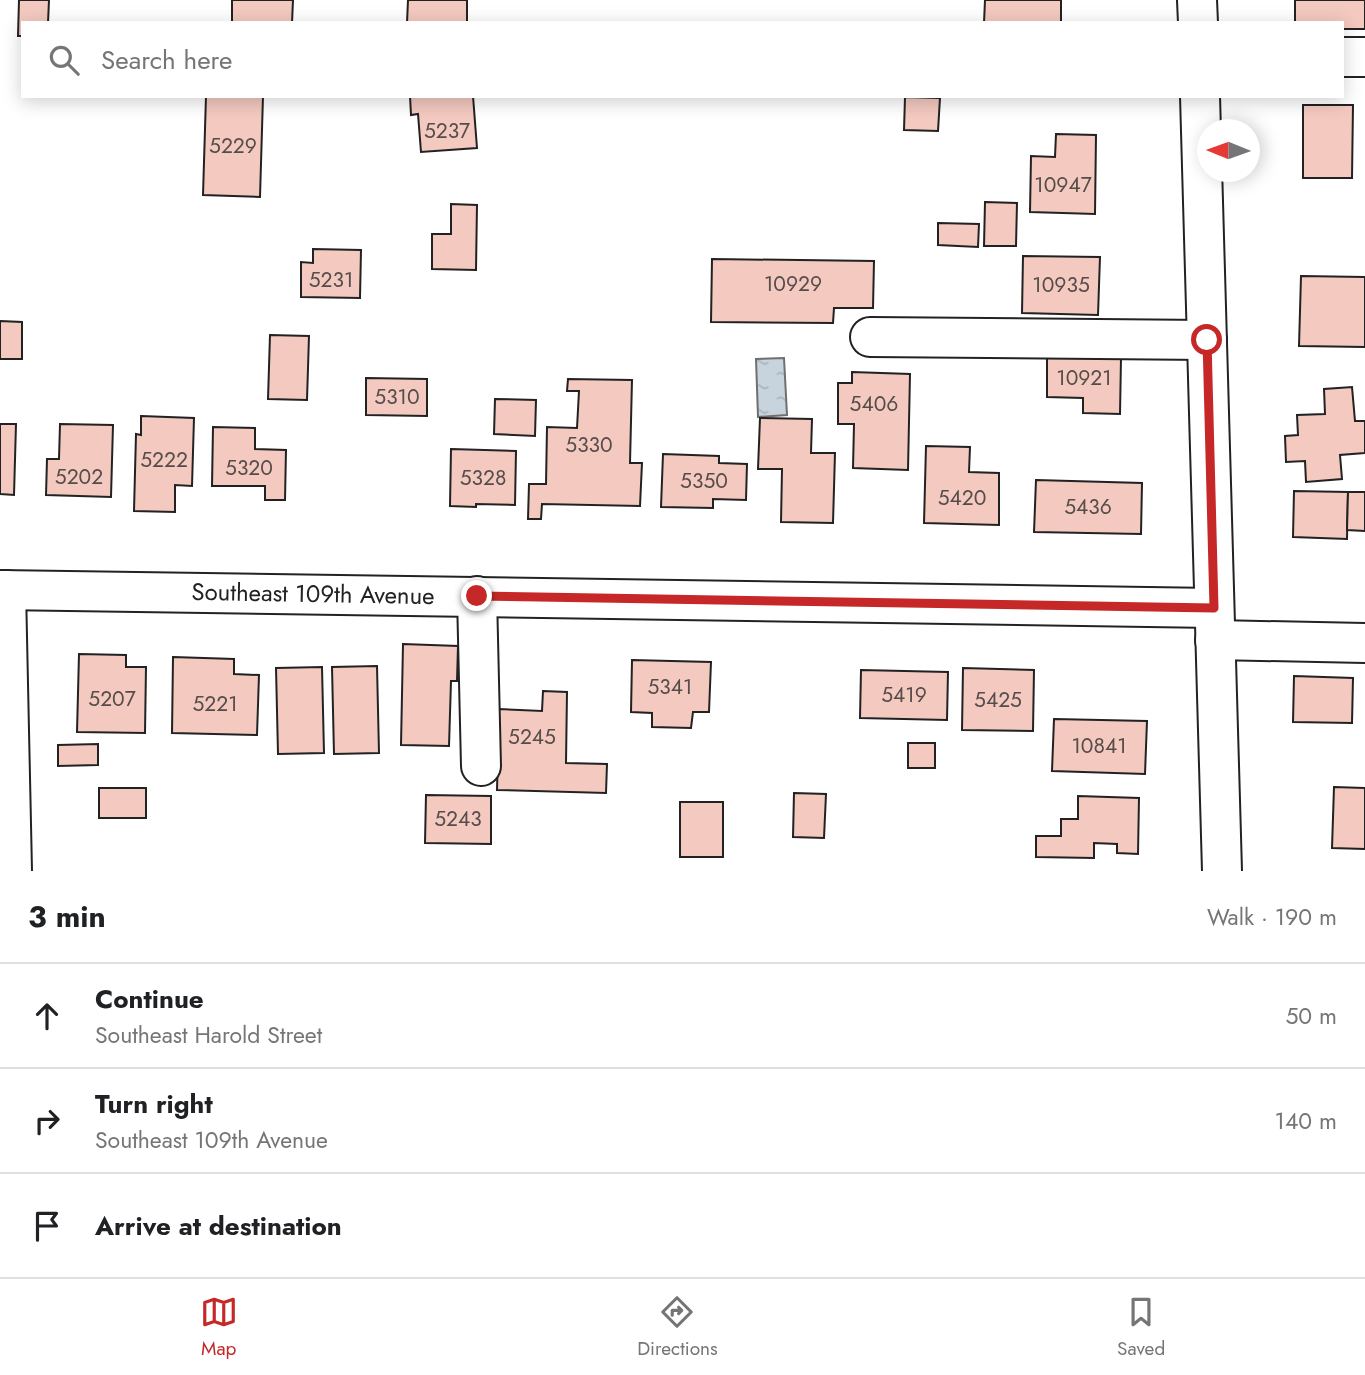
<!DOCTYPE html>
<html lang="en">
<head>
<meta charset="utf-8">
<style>
  body { margin:0; font-family:Jost,sans-serif; background:#f2f2f2; color:#202124 }
  .compass { position:absolute; left:1197px; top:119px; width:63px; height:63px; border-radius:50%; background:#fff; box-shadow:0 4px 18px #0003; rotate:271deg }
  .stop { position:absolute; width:21px; height:21px; margin:-16px; border:5px solid #c62828; border-radius:50%; background:#fff }
  .stop.end { background:#c62828; border-color:#fff; box-shadow:0 2px 7px #0008 }
  .list { margin:0; padding:0; list-style:none }
  h2 { display:flex; justify-content:space-between; align-items:center; height:91px; margin:0; padding:0 28px; font-size:30px }
  h2 small { font-size:23px; font-weight:400; color:#757577 }
  .list li { display:grid; grid-template-columns:46px 1fr auto; gap:21px; align-items:center; box-sizing:border-box; height:105px; padding:0 28px; border-top:2px solid #e0e0e0 }
  .list b { display:block; font-size:26px; white-space:nowrap }
  .list p { margin:0; font-size:23px; white-space:nowrap; color:#757577 }
  .list em { font-size:23px; font-style:normal; color:#757577 }
  .icon { flex:none; width:38px; height:38px; fill:none; stroke:currentColor; stroke-width:2; stroke-linecap:round; stroke-linejoin:round }
  .map { position:relative; flex:none; width:1365px; height:871px; overflow:hidden }
  .search { position:absolute; background:#fff; box-shadow:0 4px 18px #0003; left:21px; right:21px; top:21px; height:77px; display:flex; align-items:center; gap:18px; box-sizing:border-box; padding:0 24px; border-radius:0px; color:#757577; font-size:26px }
  .sheet { height:406px; background:#fff }
  nav { display:flex; justify-content:space-around; align-items:center; box-sizing:border-box; height:98px; border-top:2px solid #e0e0e0; background:#fff; font-size:19px; color:#757577 }
  nav a { display:grid; justify-items:center; gap:4px }
  nav .on { color:#c62828 }
  .map>svg:first-child { display:block }
  .water { fill:url(#water-ripples); stroke:#6f6f6f; stroke-width:2 }
  .building { fill:#f3c9c0; stroke:#222; stroke-width:2 }
  .lines { fill:none; stroke-linecap:round; stroke-linejoin:round }
  .minor-casing { stroke:#222; stroke-width:42 }
  .minor { stroke:#fff; stroke-width:38 }
  .route { stroke:#c62828; stroke-width:9 }
  .labels { text-anchor:middle; stroke-width:5; stroke-linejoin:round; paint-order:stroke }
  .number-label { font-size:21px; fill:#564c4a }
  .street-label { font-size:24px; fill:#222; stroke:#fff }
</style>
</head>
<body>
<div class="map">
<svg width="1365" height="871" viewBox="0 0 1365 871">
  <defs>
    <pattern id="water-ripples" width="26" height="14" patternUnits="userSpaceOnUse" patternTransform="scale(1.75)"><rect width="26" height="14" fill="#c7d3dd"/><path d="M2 4q2-2 4 0t4 0M15 11q2-2 4 0t4 0" fill="none" stroke="#abb5bd"/></pattern>
  </defs>
  <rect width="100%" height="100%" fill="#fff"/>
  <path class="water" d="M 784,358 L 787,415 L 758,417 L 756,359 Z"/>
  <g class="building">
    <path d="M 19,0 L 49,0 L 48,23 L 23,23 L 23,36 L 18,36 Z"/>
    <path d="M 232,0 L 293,0 L 292,23 L 232,23 Z"/>
    <path d="M 408,0 L 467,0 L 467,23 L 407,23 Z"/>
    <path d="M 985,0 L 1061,0 L 1061,23 L 984,23 Z"/>
    <path d="M 1295,0 L 1365,0 L 1365,29 L 1342,29 L 1342,23 L 1295,23 Z"/>
    <path d="M 206,96 L 263,96 L 260,197 L 203,195 Z"/>
    <path d="M 410,96 L 473,96 L 477,148 L 421,152 L 418,114 L 411,115 Z"/>
    <path d="M 905,97 L 940,98 L 938,131 L 904,130 Z"/>
    <path d="M 1303,105 L 1353,105 L 1352,178 L 1303,178 Z"/>
    <path d="M 1056,134 L 1096,135 L 1095,214 L 1030,212 L 1031,156 L 1055,157 Z"/>
    <path d="M 985,202 L 1017,203 L 1016,246 L 984,246 Z"/>
    <path d="M 451,204 L 477,205 L 476,270 L 432,269 L 432,234 L 451,234 Z"/>
    <path d="M 938,223 L 979,224 L 978,247 L 938,245 Z"/>
    <path d="M 313,249 L 361,250 L 360,298 L 301,297 L 301,262 L 313,263 Z"/>
    <path d="M 1023,256 L 1100,257 L 1098,315 L 1022,313 Z"/>
    <path d="M 712,259 L 874,261 L 873,308 L 834,308 L 833,323 L 711,322 Z"/>
    <path d="M 1301,276 L 1365,277 L 1365,347 L 1299,346 Z"/>
    <path d="M 0,321 L 22,322 L 22,359 L 0,359 Z"/>
    <path d="M 270,335 L 309,336 L 307,400 L 268,399 Z"/>
    <path d="M 1047,356 L 1121,358 L 1120,414 L 1083,413 L 1083,398 L 1047,397 Z"/>
    <path d="M 852,372 L 910,374 L 908,470 L 853,468 L 854,424 L 838,424 L 838,383 L 852,383 Z"/>
    <path d="M 366,378 L 427,379 L 427,416 L 366,415 Z"/>
    <path d="M 568,379 L 632,380 L 630,463 L 642,463 L 640,506 L 542,504 L 541,519 L 528,519 L 529,484 L 546,484 L 547,427 L 577,428 L 579,391 L 567,391 Z"/>
    <path d="M 1352,387 L 1355,421 L 1365,421 L 1365,453 L 1340,455 L 1342,479 L 1306,482 L 1305,461 L 1286,462 L 1285,436 L 1298,435 L 1297,415 L 1325,414 L 1324,389 Z"/>
    <path d="M 495,399 L 536,400 L 535,436 L 494,434 Z"/>
    <path d="M 141,416 L 194,418 L 192,486 L 175,485 L 175,512 L 134,511 L 136,434 L 141,435 Z"/>
    <path d="M 760,418 L 812,419 L 811,453 L 835,453 L 833,523 L 781,522 L 782,469 L 758,469 Z"/>
    <path d="M 0,424 L 16,424 L 14,495 L 0,494 Z"/>
    <path d="M 60,424 L 113,425 L 111,497 L 46,495 L 47,459 L 59,459 Z"/>
    <path d="M 213,427 L 255,428 L 255,449 L 286,450 L 285,500 L 265,500 L 265,486 L 212,486 Z"/>
    <path d="M 926,446 L 970,447 L 969,472 L 999,473 L 999,525 L 924,523 Z"/>
    <path d="M 451,449 L 516,451 L 515,505 L 476,504 L 476,507 L 450,506 Z"/>
    <path d="M 663,454 L 719,456 L 719,463 L 747,464 L 746,500 L 713,499 L 713,508 L 661,507 Z"/>
    <path d="M 1036,480 L 1142,483 L 1141,534 L 1034,532 Z"/>
    <path d="M 1294,491 L 1348,492 L 1347,539 L 1293,537 Z"/>
    <path d="M 1348,492 L 1365,492 L 1365,531 L 1347,530 Z"/>
    <path d="M 403,644 L 458,646 L 457,681 L 451,681 L 449,746 L 401,745 Z"/>
    <path d="M 79,654 L 126,655 L 126,667 L 146,667 L 145,733 L 77,732 Z"/>
    <path d="M 173,657 L 234,659 L 234,674 L 259,675 L 257,735 L 172,733 Z"/>
    <path d="M 632,660 L 711,662 L 709,712 L 693,712 L 691,728 L 652,727 L 652,713 L 631,712 Z"/>
    <path d="M 377,666 L 379,753 L 334,754 L 332,667 Z"/>
    <path d="M 322,667 L 324,753 L 278,754 L 276,668 Z"/>
    <path d="M 963,668 L 1034,670 L 1033,731 L 962,730 Z"/>
    <path d="M 861,670 L 948,672 L 947,720 L 860,718 Z"/>
    <path d="M 1294,676 L 1353,678 L 1352,723 L 1293,722 Z"/>
    <path d="M 543,691 L 567,692 L 566,763 L 607,764 L 606,793 L 497,790 L 499,709 L 542,711 Z"/>
    <path d="M 1054,719 L 1147,721 L 1145,774 L 1052,771 Z"/>
    <rect x="908" y="743" width="27" height="25"/>
    <path d="M 98,744 L 98,765 L 58,766 L 58,745 Z"/>
    <path d="M 1334,787 L 1365,788 L 1365,849 L 1332,848 Z"/>
    <rect x="99" y="788" width="47" height="30"/>
    <path d="M 794,793 L 826,794 L 824,838 L 793,837 Z"/>
    <path d="M 426,795 L 491,796 L 491,844 L 425,843 Z"/>
    <path d="M 1078,796 L 1139,798 L 1138,854 L 1117,853 L 1117,844 L 1094,843 L 1094,858 L 1036,857 L 1036,836 L 1061,836 L 1061,819 L 1078,819 Z"/>
    <rect x="680" y="802" width="43" height="55"/>
  </g>
  <g class="lines">
    <defs>
      <g id="minor">
        <path d="M 1197,0 L 1198,23"/>
        <path d="M 1342,57 L 1365,57"/>
        <path d="M 1200,96 L 1222,871"/>
        <path d="M 870,337 L 1207,340"/>
        <path d="M 0,590 L 1214,608"/>
        <path d="M 6,590 L 12,871"/>
        <path d="M 477,596 L 481,766"/>
        <path d="M 1215,640 L 1365,643"/>
      </g>
    </defs>
    <use href="#minor" class="minor-casing"/>
    <use href="#minor" class="minor"/>
  </g>
  <g class="lines">
    <path class="route" d="M 477,596 L 1214,608 L 1207,340"/>
  </g>
  <g class="labels">
    <g class="number-label">
      <text x="447" y="138">5237</text>
      <text x="233" y="153">5229</text>
      <text x="1063" y="192">10947</text>
      <text x="331" y="287">5231</text>
      <text x="793" y="291">10929</text>
      <text x="1061" y="292">10935</text>
      <text x="1084" y="385">10921</text>
      <text x="397" y="404">5310</text>
      <text x="874" y="411">5406</text>
      <text x="589" y="452">5330</text>
      <text x="164" y="467">5222</text>
      <text x="249" y="475">5320</text>
      <text x="79" y="484">5202</text>
      <text x="483" y="485">5328</text>
      <text x="704" y="488">5350</text>
      <text x="962" y="505">5420</text>
      <text x="1088" y="514">5436</text>
      <text x="670" y="694">5341</text>
      <text x="904" y="702">5419</text>
      <text x="112" y="706">5207</text>
      <text x="998" y="707">5425</text>
      <text x="215" y="711">5221</text>
      <text x="532" y="744">5245</text>
      <text x="1099" y="753">10841</text>
      <text x="458" y="826">5243</text>
    </g>
    <g class="street-label">
      <text transform="translate(313 594) rotate(1)" y="8">Southeast 109th Avenue</text>
    </g>
  </g>
</svg>
<svg class="compass" viewBox="-18 -18 36 36"><path d="M0-13l5 13h-10z" fill="#e53935"/><path d="M0 13l5-13h-10z" fill="#757577"/></svg>
<div class="stop" style="left:1207px;top:340px"></div>
<div class="stop end" style="left:477px;top:596px"></div>
<div class="search"><svg class="icon" aria-label="search" viewBox="0 0 24 24"><circle cx="10" cy="10" r="6"/><path d="M15 15l6 6"/></svg>Search here</div>
</div>
<section class="sheet">
<h2>3 min<small>Walk · 190 m</small></h2>
<ul class="list">
<li><svg class="icon" aria-label="ahead" viewBox="0 0 24 24"><path d="M12 20V5M6 11l6-6 6 6"/></svg><div><b>Continue</b><p>Southeast Harold Street</p></div><em>50 m</em></li>
<li><svg class="icon" aria-label="right" viewBox="0 0 24 24"><path d="M7 20v-9h11M14 6l5 5-5 5"/></svg><div><b>Turn right</b><p>Southeast 109th Avenue</p></div><em>140 m</em></li>
<li><svg class="icon" aria-label="arrive" viewBox="0 0 24 24"><path d="M6 21V4h12l-3 4 3 4H6"/></svg><div><b>Arrive at destination</b></div></li>
</ul>
</section>
<nav>
<a class="on"><svg class="icon" aria-label="map" viewBox="0 0 24 24"><path d="M3 6l6-2 6 2 6-2v14l-6 2-6-2-6 2zM9 4v14M15 6v14"/></svg>Map</a>
<a><svg class="icon" aria-label="directions" viewBox="0 0 24 24"><path d="M12 3l9 9-9 9-9-9zM9 14v-3h6M13 9l2 2-2 2"/></svg>Directions</a>
<a><svg class="icon" aria-label="saved" viewBox="0 0 24 24"><path d="M7 4h10v16l-5-4-5 4z"/></svg>Saved</a>
</nav>
</body>
</html>
